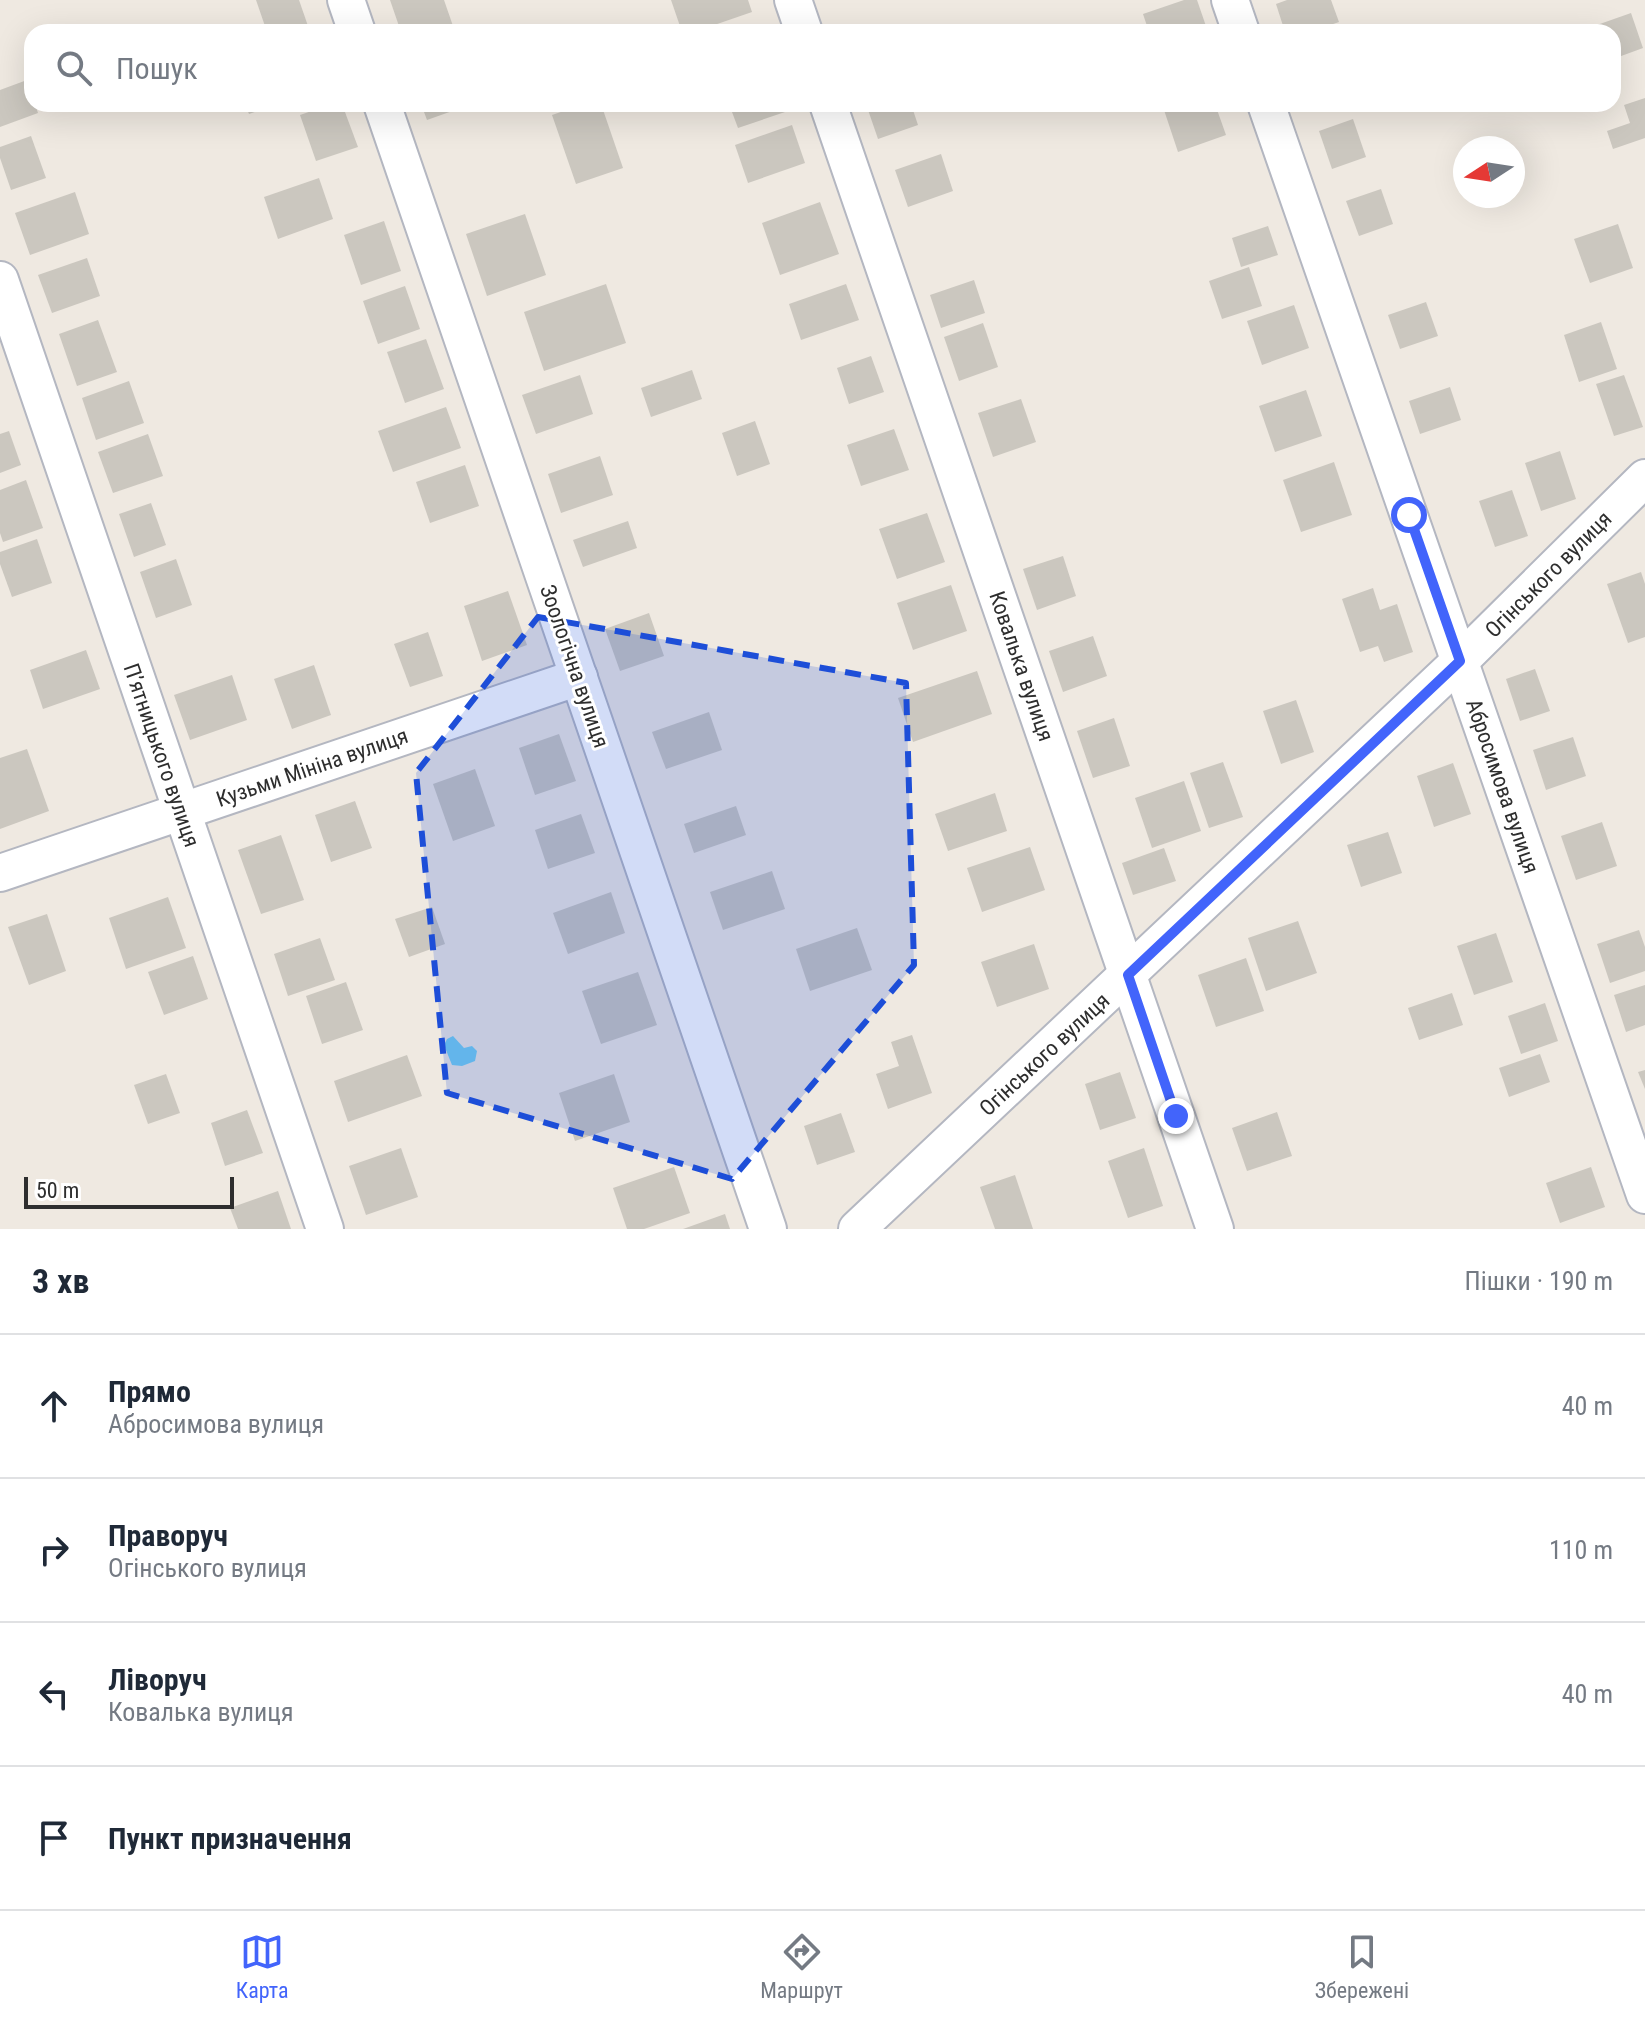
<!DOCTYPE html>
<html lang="uk">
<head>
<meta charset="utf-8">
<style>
  body { margin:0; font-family:"Roboto Condensed",sans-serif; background:#f2f2f3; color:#1f2937 }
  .compass { position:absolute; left:1453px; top:136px; width:72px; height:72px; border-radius:50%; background:#fff; box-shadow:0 8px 32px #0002; rotate:258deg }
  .scale { position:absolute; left:24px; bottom:20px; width:210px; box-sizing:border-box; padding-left:8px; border:4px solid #2e2e2e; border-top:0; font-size:22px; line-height:28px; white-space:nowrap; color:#2e2e2e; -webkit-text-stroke:6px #fff; paint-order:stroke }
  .stop { position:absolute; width:24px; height:24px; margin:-18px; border:6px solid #4264fb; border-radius:50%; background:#fff }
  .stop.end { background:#4264fb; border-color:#fff; box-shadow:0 2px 8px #0008 }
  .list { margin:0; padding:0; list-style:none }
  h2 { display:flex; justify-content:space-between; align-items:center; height:104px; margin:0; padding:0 32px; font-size:34px }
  h2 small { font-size:26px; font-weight:400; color:#747a83 }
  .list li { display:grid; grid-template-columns:52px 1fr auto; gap:24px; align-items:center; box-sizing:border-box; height:144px; padding:0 32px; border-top:2px solid #e0e1e3 }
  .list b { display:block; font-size:30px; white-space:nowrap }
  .list p { margin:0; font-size:26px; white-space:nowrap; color:#747a83 }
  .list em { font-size:26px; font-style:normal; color:#747a83 }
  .icon { flex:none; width:44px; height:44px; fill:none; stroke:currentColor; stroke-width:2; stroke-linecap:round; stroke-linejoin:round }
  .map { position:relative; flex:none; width:1645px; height:1229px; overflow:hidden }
  .search { position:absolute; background:#fff; box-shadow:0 8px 32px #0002; left:24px; right:24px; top:24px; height:88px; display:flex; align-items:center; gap:20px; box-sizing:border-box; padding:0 28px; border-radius:24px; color:#747a83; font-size:30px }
  .sheet { height:680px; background:#fff }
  nav { display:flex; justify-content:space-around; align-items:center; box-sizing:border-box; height:112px; border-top:2px solid #e0e1e3; background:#fff; font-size:22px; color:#747a83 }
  nav a { display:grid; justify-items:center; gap:4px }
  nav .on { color:#4264fb }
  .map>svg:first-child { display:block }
  .water { fill:#75cff0 }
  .building { fill:#cbc7bf }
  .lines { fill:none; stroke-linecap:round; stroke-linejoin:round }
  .minor-casing { stroke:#b4b7c1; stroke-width:40 }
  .minor { stroke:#fff; stroke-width:36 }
  .route { stroke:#4264fb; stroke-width:10 }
  .marked { fill:#1d4ed8; fill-opacity:0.2; stroke:#1d4ed8; stroke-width:6; stroke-dasharray:16 10; stroke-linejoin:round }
  .labels { text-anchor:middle; stroke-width:6; stroke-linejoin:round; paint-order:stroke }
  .street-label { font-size:22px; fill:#2e2e2e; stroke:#fff }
</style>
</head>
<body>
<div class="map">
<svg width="1645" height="1229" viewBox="0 0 1645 1229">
  <rect width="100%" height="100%" fill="#efe9e1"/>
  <path class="water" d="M 453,1036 L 464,1048 L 472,1046 L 477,1051 L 475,1061 L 462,1066 L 452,1065 L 444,1045 L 447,1039 Z"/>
  <g class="building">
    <path d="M 256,0 L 299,0 L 308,26 L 292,32 L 267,32 Z"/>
    <path d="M 390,0 L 444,0 L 453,26 L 435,32 L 401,32 Z"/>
    <path d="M 671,0 L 748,0 L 752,12 L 694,32 L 682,32 Z"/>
    <path d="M 1184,0 L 1197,0 L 1208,32 L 1149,32 L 1143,14 Z"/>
    <path d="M 1287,0 L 1331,0 L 1339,22 L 1310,32 L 1285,32 L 1276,4 Z"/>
    <path d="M 1631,13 L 1643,48 L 1613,59 L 1613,32 L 1577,32 Z"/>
    <path d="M 27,80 L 32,104 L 35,104 L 38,113 L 0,127 L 0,90 Z"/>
    <path d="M 1645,98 L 1645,138 L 1613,149 L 1607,131 L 1630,123 L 1624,105 Z"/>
    <path d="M 245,104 L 277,104 L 249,114 Z"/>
    <path d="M 332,104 L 342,104 L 358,147 L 316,161 L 300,115 Z"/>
    <path d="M 421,104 L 472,104 L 427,120 Z"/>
    <path d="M 584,104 L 601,104 L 623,168 L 576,184 L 552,115 Z"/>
    <path d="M 729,104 L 785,104 L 788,111 L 738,128 Z"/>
    <path d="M 866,104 L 911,104 L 918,125 L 878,139 Z"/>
    <path d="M 1162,104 L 1215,104 L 1226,135 L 1178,152 Z"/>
    <path d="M 1353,119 L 1366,157 L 1332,169 L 1319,131 Z"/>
    <path d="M 792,125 L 805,163 L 748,183 L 735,145 Z"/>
    <path d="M 31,136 L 46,178 L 11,190 L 0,158 L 0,147 Z"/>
    <path d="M 941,154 L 953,191 L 908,207 L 895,170 Z"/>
    <path d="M 319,178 L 333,219 L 278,239 L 264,197 Z"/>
    <path d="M 1381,189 L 1393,224 L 1359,236 L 1346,201 Z"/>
    <path d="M 75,192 L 89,234 L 30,255 L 15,213 Z"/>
    <path d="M 820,202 L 839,254 L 780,275 L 762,223 Z"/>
    <path d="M 525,214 L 546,275 L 487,296 L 466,234 Z"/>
    <path d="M 384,221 L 401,271 L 361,285 L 344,235 Z"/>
    <path d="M 1618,224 L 1633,268 L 1590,283 L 1574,239 Z"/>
    <path d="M 1268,226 L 1278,255 L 1241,267 L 1232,238 Z"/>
    <path d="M 87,258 L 100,296 L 52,313 L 38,275 Z"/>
    <path d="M 1249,267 L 1262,306 L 1222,319 L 1209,281 Z"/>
    <path d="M 974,280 L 985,313 L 941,328 L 930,295 Z"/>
    <path d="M 606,284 L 626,343 L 544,371 L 524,312 Z"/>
    <path d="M 846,284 L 859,320 L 801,340 L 789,304 Z"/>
    <path d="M 405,286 L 420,329 L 378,344 L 363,301 Z"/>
    <path d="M 1426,302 L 1438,336 L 1400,349 L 1388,315 Z"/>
    <path d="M 1294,305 L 1309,348 L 1262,365 L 1247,321 Z"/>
    <path d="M 98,320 L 117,372 L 77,386 L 59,334 Z"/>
    <path d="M 1601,322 L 1617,369 L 1579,382 L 1564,335 Z"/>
    <path d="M 983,323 L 998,367 L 959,381 L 944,337 Z"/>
    <path d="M 426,339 L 444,389 L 405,403 L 387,352 Z"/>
    <path d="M 871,356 L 884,392 L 849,404 L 837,368 Z"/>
    <path d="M 692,370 L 702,399 L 651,417 L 641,388 Z"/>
    <path d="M 580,375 L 593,414 L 536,434 L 522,395 Z"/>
    <path d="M 1624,375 L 1643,427 L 1614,436 L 1596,384 Z"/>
    <path d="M 129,381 L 144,423 L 96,440 L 82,398 Z"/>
    <path d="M 1450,387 L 1461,420 L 1420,434 L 1409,401 Z"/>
    <path d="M 1306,390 L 1322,436 L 1275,452 L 1259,406 Z"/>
    <path d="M 1021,399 L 1036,442 L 993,457 L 978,413 Z"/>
    <path d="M 446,407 L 461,448 L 393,472 L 378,431 Z"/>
    <path d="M 755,421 L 770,464 L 737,476 L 722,433 Z"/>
    <path d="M 894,429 L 909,470 L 861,486 L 847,445 Z"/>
    <path d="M 9,431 L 21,465 L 0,473 L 0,434 Z"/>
    <path d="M 148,434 L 163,476 L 113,493 L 98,452 Z"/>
    <path d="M 1560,451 L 1576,499 L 1541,511 L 1525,463 Z"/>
    <path d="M 600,456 L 613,495 L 561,513 L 548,474 Z"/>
    <path d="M 1334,462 L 1352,515 L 1301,532 L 1283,480 Z"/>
    <path d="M 465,465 L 479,506 L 430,523 L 416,482 Z"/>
    <path d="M 26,480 L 43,528 L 3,542 L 0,533 L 0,490 Z"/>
    <path d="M 1512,490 L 1528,536 L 1495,547 L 1479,501 Z"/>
    <path d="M 151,503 L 166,545 L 134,557 L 119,514 Z"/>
    <path d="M 927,513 L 945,562 L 897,579 L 879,529 Z"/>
    <path d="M 628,521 L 637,548 L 583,567 L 573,540 Z"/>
    <path d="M 37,539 L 52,583 L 12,597 L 0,564 L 0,552 Z"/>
    <path d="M 1063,556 L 1076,596 L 1037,610 L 1023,569 Z"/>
    <path d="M 176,559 L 192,605 L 156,618 L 140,572 Z"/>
    <path d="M 1641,572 L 1645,584 L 1645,637 L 1628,643 L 1607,584 Z"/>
    <path d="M 951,585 L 967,631 L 913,650 L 897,603 Z"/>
    <path d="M 1373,588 L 1380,610 L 1397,604 L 1413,652 L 1384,662 L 1378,646 L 1360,652 L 1342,599 Z"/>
    <path d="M 508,591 L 527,645 L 482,661 L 464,606 Z"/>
    <path d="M 649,613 L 664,656 L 620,671 L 605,629 Z"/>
    <path d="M 428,632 L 443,676 L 410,687 L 394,644 Z"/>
    <path d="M 1093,636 L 1107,676 L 1063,692 L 1049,651 Z"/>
    <path d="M 86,650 L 100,689 L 43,709 L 30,670 Z"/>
    <path d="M 314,665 L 331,715 L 292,729 L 274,679 Z"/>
    <path d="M 1535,669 L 1550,711 L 1520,721 L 1506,679 Z"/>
    <path d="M 977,671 L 992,714 L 913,742 L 898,698 Z"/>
    <path d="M 232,675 L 247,720 L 190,740 L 174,695 Z"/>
    <path d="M 1296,700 L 1314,752 L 1281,764 L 1263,711 Z"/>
    <path d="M 709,712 L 722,750 L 666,769 L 652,732 Z"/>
    <path d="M 1114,718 L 1130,766 L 1093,778 L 1077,731 Z"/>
    <path d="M 559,734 L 576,781 L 535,795 L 519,748 Z"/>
    <path d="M 1573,737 L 1586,776 L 1546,790 L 1533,750 Z"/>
    <path d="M 27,749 L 49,811 L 0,829 L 0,758 Z"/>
    <path d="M 1223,762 L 1243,817 L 1209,828 L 1190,773 Z"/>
    <path d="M 1453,763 L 1471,814 L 1434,827 L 1417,776 Z"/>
    <path d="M 475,769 L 495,826 L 453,841 L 433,784 Z"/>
    <path d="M 1184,781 L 1201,831 L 1152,848 L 1135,798 Z"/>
    <path d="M 995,793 L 1007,831 L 948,851 L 935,814 Z"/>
    <path d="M 355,801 L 372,848 L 331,862 L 315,815 Z"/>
    <path d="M 736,806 L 746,835 L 694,853 L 684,824 Z"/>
    <path d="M 581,814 L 595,853 L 548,869 L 535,830 Z"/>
    <path d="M 1602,822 L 1617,866 L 1576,880 L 1561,836 Z"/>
    <path d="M 1388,832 L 1402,873 L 1361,887 L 1347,845 Z"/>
    <path d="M 281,835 L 304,900 L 261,914 L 238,850 Z"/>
    <path d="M 1030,847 L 1045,890 L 982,912 L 967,868 Z"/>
    <path d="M 1164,848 L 1176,881 L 1133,895 L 1122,863 Z"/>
    <path d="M 772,871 L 785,909 L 723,930 L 710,892 Z"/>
    <path d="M 611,892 L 625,933 L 568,954 L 553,913 Z"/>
    <path d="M 168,897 L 186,948 L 126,969 L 109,918 Z"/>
    <path d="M 432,907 L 445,944 L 409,957 L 395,919 Z"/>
    <path d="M 47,914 L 66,971 L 29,985 L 8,927 Z"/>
    <path d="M 1298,921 L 1317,973 L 1266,991 L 1248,938 Z"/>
    <path d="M 857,928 L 872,970 L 810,991 L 796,949 Z"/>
    <path d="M 1639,930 L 1645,947 L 1645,971 L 1610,983 L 1597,944 Z"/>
    <path d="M 1496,933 L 1513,982 L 1474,995 L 1457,946 Z"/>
    <path d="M 320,938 L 335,980 L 288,996 L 274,954 Z"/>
    <path d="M 1034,944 L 1049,989 L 997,1007 L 981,962 Z"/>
    <path d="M 193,956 L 208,999 L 164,1015 L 148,972 Z"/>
    <path d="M 1246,958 L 1264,1011 L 1216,1027 L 1198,975 Z"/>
    <path d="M 638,972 L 657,1025 L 601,1044 L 582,991 Z"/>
    <path d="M 346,982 L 363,1030 L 322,1044 L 306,996 Z"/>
    <path d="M 1645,985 L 1645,1025 L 1626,1032 L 1614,995 Z"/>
    <path d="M 1452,993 L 1463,1025 L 1419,1040 L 1408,1008 Z"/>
    <path d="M 1545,1003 L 1558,1041 L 1521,1054 L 1508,1016 Z"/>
    <path d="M 912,1035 L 932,1093 L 888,1109 L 876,1074 L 899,1066 L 891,1042 Z"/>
    <path d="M 1540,1054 L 1550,1082 L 1509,1097 L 1499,1068 Z"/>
    <path d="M 407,1055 L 422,1096 L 348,1122 L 334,1081 Z"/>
    <path d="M 1645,1070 L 1645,1089 L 1638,1072 Z"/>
    <path d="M 1120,1072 L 1136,1118 L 1100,1130 L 1085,1084 Z"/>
    <path d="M 166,1074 L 180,1113 L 148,1124 L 134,1085 Z"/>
    <path d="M 614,1074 L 630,1122 L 575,1141 L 559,1093 Z"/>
    <path d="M 247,1110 L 263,1153 L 225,1166 L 211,1123 Z"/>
    <path d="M 1277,1112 L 1292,1156 L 1247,1171 L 1232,1128 Z"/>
    <path d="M 841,1113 L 855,1152 L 817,1165 L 804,1126 Z"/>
    <path d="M 401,1148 L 418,1197 L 366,1215 L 349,1166 Z"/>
    <path d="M 1144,1148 L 1163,1206 L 1128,1218 L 1108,1161 Z"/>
    <path d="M 674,1167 L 690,1213 L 644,1229 L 627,1229 L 613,1188 Z"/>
    <path d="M 1591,1167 L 1605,1207 L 1560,1223 L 1546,1183 Z"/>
    <path d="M 1015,1175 L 1033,1229 L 995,1229 L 980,1187 Z"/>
    <path d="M 278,1191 L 291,1229 L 238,1229 L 230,1208 Z"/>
    <path d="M 725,1214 L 730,1229 L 683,1229 Z"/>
  </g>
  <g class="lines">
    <defs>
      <g id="minor">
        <path d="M 346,0 L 357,32"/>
        <path d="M 793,0 L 804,32"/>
        <path d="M 1230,0 L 1241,32"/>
        <path d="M 382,104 L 768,1229"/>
        <path d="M 828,104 L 1215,1229"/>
        <path d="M 1266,104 L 1645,1195"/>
        <path d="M 0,280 L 325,1229"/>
        <path d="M 0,873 L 579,677"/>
        <path d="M 857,1229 L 1460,661 L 1645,478"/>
      </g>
    </defs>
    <use href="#minor" class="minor-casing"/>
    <use href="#minor" class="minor"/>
  </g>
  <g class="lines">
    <path class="route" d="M 1176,1116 L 1128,975 L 1460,661 L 1409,515"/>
  </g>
  <path class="marked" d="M 538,617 L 906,683 L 914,965 L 732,1179 L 447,1093 L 416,773 Z"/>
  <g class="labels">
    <g class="street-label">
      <text transform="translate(1548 574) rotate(-45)" y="8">Огінського вулиця</text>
      <text transform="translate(575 666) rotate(71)" y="8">Зоологічна вулиця</text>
      <text transform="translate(1022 666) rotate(71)" y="8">Ковалька вулиця</text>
      <text transform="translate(162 755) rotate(71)" y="8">П’ятницького вулиця</text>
      <text transform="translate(312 767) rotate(-19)" y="8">Кузьми Мініна вулиця</text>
      <text transform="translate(1503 786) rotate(71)" y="8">Абросимова вулиця</text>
      <text transform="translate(1044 1054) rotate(-43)" y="8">Огінського вулиця</text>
    </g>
  </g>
</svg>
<svg class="compass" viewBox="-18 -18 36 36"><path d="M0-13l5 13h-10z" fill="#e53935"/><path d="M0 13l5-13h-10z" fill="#747a83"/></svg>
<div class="scale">50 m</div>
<div class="stop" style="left:1409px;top:515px"></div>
<div class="stop end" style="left:1176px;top:1116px"></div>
<div class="search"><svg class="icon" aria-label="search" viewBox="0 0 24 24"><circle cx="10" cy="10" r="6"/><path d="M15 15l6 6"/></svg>Пошук</div>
</div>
<section class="sheet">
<h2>3 хв<small>Пішки · 190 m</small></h2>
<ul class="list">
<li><svg class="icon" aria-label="ahead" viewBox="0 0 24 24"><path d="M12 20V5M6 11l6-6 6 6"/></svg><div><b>Прямо</b><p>Абросимова вулиця</p></div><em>40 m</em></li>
<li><svg class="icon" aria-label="right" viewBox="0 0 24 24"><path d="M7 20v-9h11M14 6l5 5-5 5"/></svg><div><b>Праворуч</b><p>Огінського вулиця</p></div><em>110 m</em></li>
<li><svg class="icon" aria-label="left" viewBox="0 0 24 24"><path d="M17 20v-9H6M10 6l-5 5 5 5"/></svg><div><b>Ліворуч</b><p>Ковалька вулиця</p></div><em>40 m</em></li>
<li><svg class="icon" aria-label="arrive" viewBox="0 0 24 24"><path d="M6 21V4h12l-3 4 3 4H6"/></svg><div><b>Пункт призначення</b></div></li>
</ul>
</section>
<nav>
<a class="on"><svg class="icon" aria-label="map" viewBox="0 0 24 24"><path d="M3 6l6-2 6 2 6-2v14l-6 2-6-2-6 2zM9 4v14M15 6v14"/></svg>Карта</a>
<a><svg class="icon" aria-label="directions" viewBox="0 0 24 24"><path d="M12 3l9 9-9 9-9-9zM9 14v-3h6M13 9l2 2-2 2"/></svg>Маршрут</a>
<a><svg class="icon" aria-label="saved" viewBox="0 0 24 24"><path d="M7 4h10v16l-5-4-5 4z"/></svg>Збережені</a>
</nav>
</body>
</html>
